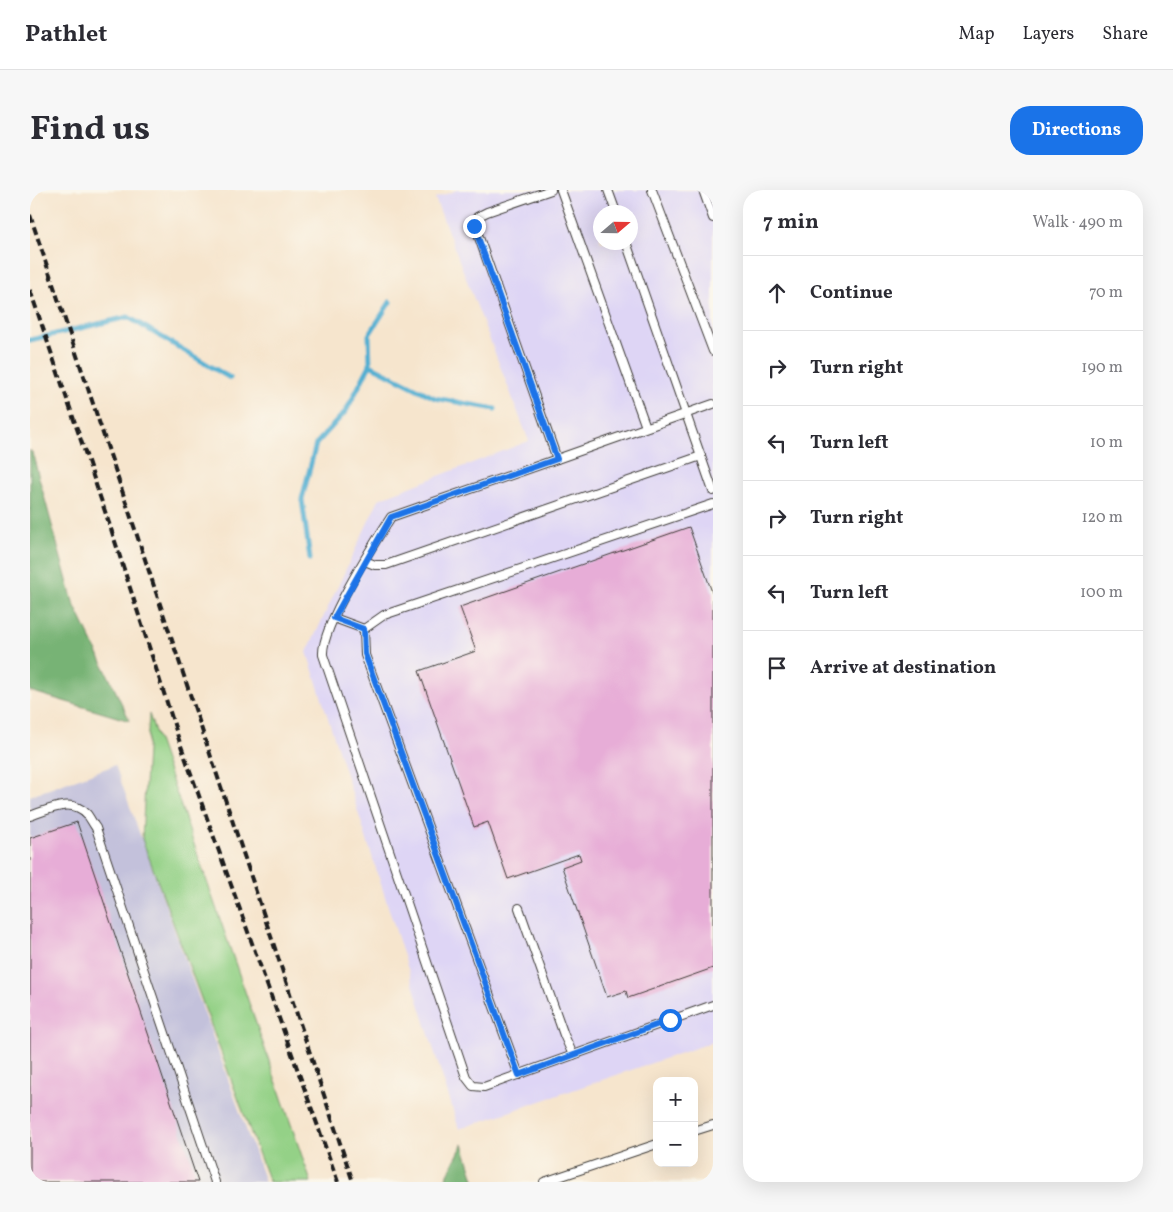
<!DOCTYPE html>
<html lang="en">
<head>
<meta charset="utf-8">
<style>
  body { margin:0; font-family:Vollkorn,serif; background:#f7f7f7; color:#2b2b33 }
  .controls { position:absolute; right:15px; bottom:15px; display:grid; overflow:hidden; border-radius:10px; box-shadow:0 5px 20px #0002 }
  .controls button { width:45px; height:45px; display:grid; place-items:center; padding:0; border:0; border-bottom:1px solid #e1e1e2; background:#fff; color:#2b2b33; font:25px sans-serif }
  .compass { position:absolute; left:563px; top:15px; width:45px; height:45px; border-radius:50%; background:#fff; box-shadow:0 5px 20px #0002; rotate:70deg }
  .stop { position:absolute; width:15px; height:15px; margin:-11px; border:4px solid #1a73e8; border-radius:50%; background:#fff }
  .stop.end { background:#1a73e8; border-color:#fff; box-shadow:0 1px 5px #0008 }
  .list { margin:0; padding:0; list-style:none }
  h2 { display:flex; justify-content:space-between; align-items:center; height:65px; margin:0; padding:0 20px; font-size:21px }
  h2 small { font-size:16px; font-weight:400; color:#7c7c81 }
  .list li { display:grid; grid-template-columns:32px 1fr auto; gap:15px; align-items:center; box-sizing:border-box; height:75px; padding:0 20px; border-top:1px solid #e1e1e2 }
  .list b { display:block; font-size:19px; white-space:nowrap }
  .list em { font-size:16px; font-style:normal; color:#7c7c81 }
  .icon { flex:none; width:28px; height:28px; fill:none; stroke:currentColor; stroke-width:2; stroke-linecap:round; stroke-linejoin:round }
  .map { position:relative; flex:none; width:683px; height:992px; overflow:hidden; border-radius:20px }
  header { display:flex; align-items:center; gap:30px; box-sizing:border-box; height:70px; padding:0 25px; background:#fff; border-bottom:1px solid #e1e1e2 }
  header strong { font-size:24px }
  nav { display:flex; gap:28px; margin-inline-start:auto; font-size:18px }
  .intro { display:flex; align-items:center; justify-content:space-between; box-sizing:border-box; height:120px; padding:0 30px }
  h1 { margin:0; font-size:35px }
  .button { padding:12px 22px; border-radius:20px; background:#1a73e8; color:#fff; font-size:18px; font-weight:700 }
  main { display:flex; gap:30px; padding:0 30px }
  aside { flex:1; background:#fff; border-radius:20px; box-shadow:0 5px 20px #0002 }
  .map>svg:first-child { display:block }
  .built { fill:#ded5f5; fill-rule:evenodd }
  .industrial { fill:#c3c1db }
  .green { fill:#94d187; stroke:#587652 }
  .forest { fill:#77b374; stroke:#4a6848 }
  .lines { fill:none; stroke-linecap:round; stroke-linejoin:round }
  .stream { stroke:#52afd1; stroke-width:5 }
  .building { fill:#e7add7 }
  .lane-casing { stroke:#3d3a37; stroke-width:10 }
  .lane { stroke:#fff; stroke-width:8 }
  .rail { stroke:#1c1c1c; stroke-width:4; stroke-dasharray:8 4; stroke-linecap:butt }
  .route { stroke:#1a73e8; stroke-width:6 }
</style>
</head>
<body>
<header>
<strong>Pathlet</strong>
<nav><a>Map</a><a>Layers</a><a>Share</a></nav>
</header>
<div class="intro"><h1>Find us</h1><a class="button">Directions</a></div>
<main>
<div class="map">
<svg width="683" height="992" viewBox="0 0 683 992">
  <rect width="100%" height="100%" fill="#fbf7ec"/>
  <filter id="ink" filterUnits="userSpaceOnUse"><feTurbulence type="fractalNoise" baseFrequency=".02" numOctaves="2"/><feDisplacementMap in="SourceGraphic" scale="10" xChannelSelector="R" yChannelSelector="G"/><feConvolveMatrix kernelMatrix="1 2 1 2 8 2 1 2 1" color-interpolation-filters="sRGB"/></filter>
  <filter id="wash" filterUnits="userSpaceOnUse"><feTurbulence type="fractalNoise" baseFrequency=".0096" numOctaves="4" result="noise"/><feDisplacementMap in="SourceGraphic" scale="20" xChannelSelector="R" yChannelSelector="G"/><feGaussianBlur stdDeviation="1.12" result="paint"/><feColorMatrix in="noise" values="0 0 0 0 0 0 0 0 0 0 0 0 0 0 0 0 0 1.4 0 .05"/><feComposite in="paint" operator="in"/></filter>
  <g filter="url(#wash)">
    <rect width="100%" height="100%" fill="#f6e5cd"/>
    <path class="built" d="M 427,0 L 683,0 L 683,852 L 429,939 L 277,462 L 349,309 L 499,251 L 405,8 ZM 570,22 L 600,22 L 600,52 L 570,52 Z"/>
    <path class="industrial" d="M 85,575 L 235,992 L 0,992 L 0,606 Z"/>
    <path class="green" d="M 119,524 L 281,992 L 239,992 L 112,649 Z"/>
    <g class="forest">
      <path d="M 0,260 L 2,262 L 43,412 L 100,531 L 0,501 Z"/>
      <path d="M 433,954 L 445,992 L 414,992 Z"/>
    </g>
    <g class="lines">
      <g class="stream">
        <path d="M 0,150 L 98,127 L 200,188"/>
        <path d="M 340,175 L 405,208 L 465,219"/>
        <path d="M 280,369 L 272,309 L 286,254 L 316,221 L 340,175 L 339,145 L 360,112"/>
      </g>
    </g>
    <g id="blocks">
      <g class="building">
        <path d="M 659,337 L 683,405 L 683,778 L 598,808 L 596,801 L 577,807 L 532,677 L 551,670 L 549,664 L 478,689 L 458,632 L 444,637 L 389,481 L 446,461 L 430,417 Z"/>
        <path d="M 47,632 L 168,992 L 0,992 L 0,648 Z"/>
      </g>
    </g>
  </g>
  <g filter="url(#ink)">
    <use href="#blocks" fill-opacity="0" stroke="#3d3a37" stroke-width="1"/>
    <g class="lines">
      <defs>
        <g id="lane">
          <path d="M 521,0 L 457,22 L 447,27 L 445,36 L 527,269 L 361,327 C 344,353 291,437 293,465 L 436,887 L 443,896 L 454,897 L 683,815"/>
          <path d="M 531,0 L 616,237"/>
          <path d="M 578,0 L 586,22"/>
          <path d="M 622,0 L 683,161"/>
          <path d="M 673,0 L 683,28"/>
          <path d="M 596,52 L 683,301"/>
          <path d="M 527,269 L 683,214"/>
          <path d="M 335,371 L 345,375 L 356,375 L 671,266"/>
          <path d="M 304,428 L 334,439"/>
          <path d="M 0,626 C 18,620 41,607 57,624 C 60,628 63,634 66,638 L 185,992"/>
          <path d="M 489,718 L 534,845 L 543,865"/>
          <path d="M 489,885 L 335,465 L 334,439 L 354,425 L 683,314"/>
          <path d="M 664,941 L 683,935"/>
          <path d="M 514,992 L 627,954"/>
        </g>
      </defs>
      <use href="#lane" class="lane-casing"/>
      <use href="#lane" class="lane"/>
      <g class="rail">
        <path d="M 0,25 L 323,992"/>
        <path d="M 0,100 L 82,342 L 150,553 L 308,992"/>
      </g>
    </g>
  </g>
  <g class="lines" filter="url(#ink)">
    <path class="route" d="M 444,36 L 527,269 L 361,327 L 304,428 L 334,439 L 335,464 L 489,885 L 640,830"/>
  </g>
</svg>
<div class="controls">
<button>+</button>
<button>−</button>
</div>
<svg class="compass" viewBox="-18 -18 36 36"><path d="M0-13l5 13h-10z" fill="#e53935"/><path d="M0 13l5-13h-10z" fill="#7c7c81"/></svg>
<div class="stop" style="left:640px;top:830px"></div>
<div class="stop end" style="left:444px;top:36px"></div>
</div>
<aside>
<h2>7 min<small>Walk · 490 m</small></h2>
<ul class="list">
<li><svg class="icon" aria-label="ahead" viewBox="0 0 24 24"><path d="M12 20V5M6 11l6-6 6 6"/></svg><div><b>Continue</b></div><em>70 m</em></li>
<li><svg class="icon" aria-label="right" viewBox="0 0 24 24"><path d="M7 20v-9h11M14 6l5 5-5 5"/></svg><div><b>Turn right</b></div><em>190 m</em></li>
<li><svg class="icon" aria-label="left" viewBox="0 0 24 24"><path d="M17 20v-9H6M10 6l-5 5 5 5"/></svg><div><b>Turn left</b></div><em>10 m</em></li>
<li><svg class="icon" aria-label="right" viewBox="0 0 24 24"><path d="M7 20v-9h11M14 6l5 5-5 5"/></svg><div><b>Turn right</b></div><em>120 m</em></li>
<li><svg class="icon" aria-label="left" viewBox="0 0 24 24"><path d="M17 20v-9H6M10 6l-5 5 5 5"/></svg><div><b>Turn left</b></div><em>100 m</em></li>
<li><svg class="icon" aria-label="arrive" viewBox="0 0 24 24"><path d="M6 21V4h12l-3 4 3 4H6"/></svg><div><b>Arrive at destination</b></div></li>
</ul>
</aside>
</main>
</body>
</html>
